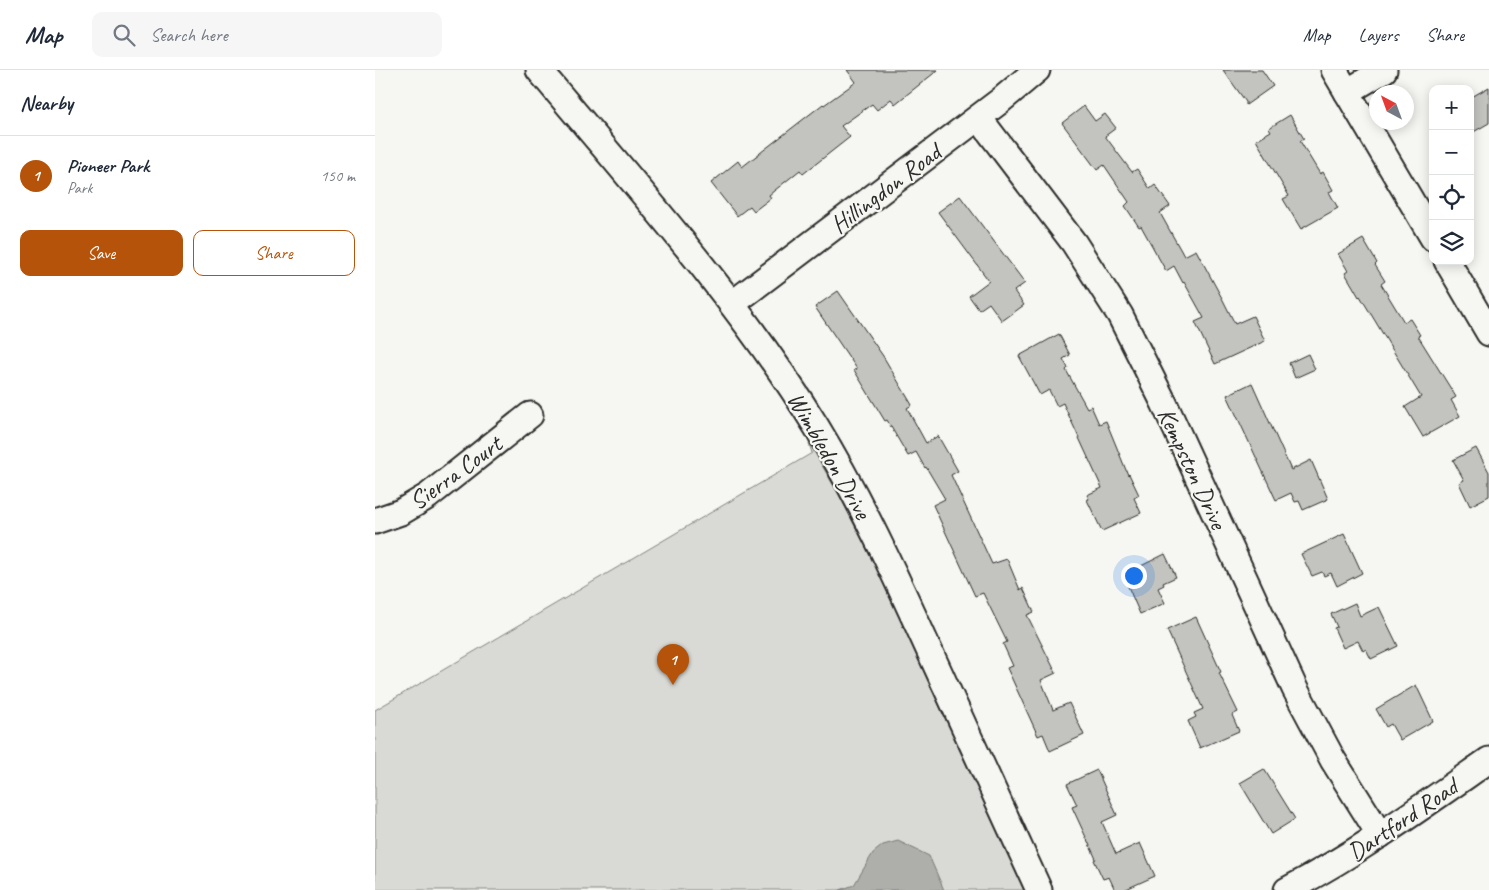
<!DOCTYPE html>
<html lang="en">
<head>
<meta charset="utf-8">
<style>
  body { margin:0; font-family:Caveat,sans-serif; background:#f6f6f7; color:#1f2937 }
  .controls { position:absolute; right:15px; top:15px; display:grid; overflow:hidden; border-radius:10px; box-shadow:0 2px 12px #0003 }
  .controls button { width:45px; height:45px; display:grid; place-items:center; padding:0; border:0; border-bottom:1px solid #e0e1e3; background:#fff; color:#1f2937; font:25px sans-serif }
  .compass { position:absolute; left:994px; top:15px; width:45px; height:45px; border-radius:50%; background:#fff; box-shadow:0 2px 12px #0003; rotate:319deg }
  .you { position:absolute; left:758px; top:505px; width:18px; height:18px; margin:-12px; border:4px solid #fff; border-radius:50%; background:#1a73e8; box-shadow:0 0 0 8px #1a73e833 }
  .badge { display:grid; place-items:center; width:32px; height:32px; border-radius:50%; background:#b45309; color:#fff; font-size:16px; font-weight:700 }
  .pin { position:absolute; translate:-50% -41px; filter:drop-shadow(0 1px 2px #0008) }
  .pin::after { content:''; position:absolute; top:26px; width:18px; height:15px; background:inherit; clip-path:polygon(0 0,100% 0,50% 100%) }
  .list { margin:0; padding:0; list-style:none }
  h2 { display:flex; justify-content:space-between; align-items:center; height:65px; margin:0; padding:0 20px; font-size:21px }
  h2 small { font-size:16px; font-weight:400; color:#747a83 }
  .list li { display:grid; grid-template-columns:32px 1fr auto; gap:15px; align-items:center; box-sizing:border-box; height:80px; padding:0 20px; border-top:1px solid #e0e1e3 }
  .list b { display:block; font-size:19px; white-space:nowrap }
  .list p { margin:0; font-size:16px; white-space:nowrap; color:#747a83 }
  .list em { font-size:16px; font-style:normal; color:#747a83 }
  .actions { display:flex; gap:10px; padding:15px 20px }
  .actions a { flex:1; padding:11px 0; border:1px solid #b45309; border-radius:10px; text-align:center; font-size:18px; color:#b45309 }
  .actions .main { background:#b45309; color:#fff }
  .icon { flex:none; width:28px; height:28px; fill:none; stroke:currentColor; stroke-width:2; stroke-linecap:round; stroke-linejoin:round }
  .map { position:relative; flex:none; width:1114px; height:820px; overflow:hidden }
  header { display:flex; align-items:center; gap:30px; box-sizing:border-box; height:70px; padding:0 25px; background:#fff; border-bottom:1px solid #e0e1e3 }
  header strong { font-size:24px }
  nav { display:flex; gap:28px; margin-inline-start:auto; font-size:18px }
  .search { width:350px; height:45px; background:#f6f6f7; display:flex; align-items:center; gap:12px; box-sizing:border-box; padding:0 18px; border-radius:10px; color:#747a83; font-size:19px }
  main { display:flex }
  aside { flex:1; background:#fff }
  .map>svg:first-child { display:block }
  .green { fill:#d9d9d5; stroke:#828280 }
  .water { fill:#aeaeab; stroke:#7a7a78 }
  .building { fill:#c3c3c0; stroke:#2b2b2b }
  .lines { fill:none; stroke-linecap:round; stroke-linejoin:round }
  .minor-casing { stroke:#2b2b2b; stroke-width:29 }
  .minor { stroke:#f6f6f2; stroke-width:25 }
  .labels { text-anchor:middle; stroke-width:4.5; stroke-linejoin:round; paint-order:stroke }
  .street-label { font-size:25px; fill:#2b2b2b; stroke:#f6f6f2 }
</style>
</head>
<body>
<header>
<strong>Map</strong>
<div class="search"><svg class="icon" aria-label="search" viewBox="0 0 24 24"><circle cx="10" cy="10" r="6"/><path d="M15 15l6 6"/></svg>Search here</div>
<nav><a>Map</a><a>Layers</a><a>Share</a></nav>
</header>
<main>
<aside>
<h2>Nearby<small></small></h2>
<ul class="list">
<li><span class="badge">1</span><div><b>Pioneer Park</b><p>Park</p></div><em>150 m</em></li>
</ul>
<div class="actions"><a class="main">Save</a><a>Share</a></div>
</aside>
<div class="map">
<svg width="1114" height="820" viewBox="0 0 1114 820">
  <rect width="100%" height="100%" fill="#f6f6f2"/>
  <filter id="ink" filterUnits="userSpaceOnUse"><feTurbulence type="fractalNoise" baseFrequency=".02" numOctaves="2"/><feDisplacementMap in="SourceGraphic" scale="10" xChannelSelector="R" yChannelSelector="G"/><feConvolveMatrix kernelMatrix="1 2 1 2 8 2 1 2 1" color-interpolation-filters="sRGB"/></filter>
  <g filter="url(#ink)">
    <path class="green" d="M 434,373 L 464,425 L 501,497 L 649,820 L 0,820 L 0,640 L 437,383 Z"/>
    <path class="water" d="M 523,771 L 554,786 L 569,820 L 465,820 L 479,815 L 498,783 L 508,775 Z"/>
    <g class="building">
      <path d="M 472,0 L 563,0 L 520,34 L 516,29 L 502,40 L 497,34 L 466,56 L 475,67 L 428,104 L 425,100 L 394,125 L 396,128 L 379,141 L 375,136 L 362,146 L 336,113 L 363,91 L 367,97 L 448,34 L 449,35 L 481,12 Z"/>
      <path d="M 848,0 L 887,0 L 898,16 L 871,35 L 871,32 Z"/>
      <path d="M 1114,17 L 1114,53 L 1095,64 L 1095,28 Z"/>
      <path d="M 709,36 L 720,51 L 730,44 L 741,58 L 730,66 L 757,102 L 762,99 L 775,119 L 780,115 L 795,136 L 785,143 L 809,186 L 821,180 L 848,230 L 860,254 L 878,246 L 890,271 L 840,294 L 820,252 L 829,248 L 809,212 L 808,213 L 799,196 L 791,201 L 766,156 L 764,157 L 750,136 L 754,132 L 729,95 L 722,100 L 687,53 Z"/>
      <path d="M 915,45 L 929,69 L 925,71 L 945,104 L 948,102 L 958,120 L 954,122 L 963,138 L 926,159 L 908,129 L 914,126 L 881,70 L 896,61 L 894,58 Z"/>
      <path d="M 585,126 L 650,213 L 639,221 L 649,235 L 627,251 L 614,233 L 604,240 L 594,226 L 614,211 L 563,142 Z"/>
      <path d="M 988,169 L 1002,193 L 1000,195 L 1010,211 L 1006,214 L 1029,252 L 1035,249 L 1045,265 L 1043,266 L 1081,327 L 1076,330 L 1085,346 L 1048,367 L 1030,337 L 1046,327 L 985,226 L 984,227 L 970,203 L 973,201 L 963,184 Z"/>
      <path d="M 463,221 L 508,286 L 537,335 L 532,338 L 551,373 L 563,366 L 583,401 L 576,405 L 617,494 L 632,489 L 645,520 L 648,518 L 659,542 L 652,545 L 681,603 L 666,610 L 678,640 L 694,633 L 709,665 L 675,681 L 668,664 L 663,666 L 632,598 L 638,596 L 628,574 L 632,572 L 608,523 L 600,526 L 558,435 L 570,429 L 551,397 L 550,398 L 541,382 L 533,386 L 512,350 L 510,351 L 479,300 L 482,299 L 440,237 Z"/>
      <path d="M 684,264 L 695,285 L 688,289 L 693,298 L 691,300 L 712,338 L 716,336 L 724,354 L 731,351 L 753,405 L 754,404 L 764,425 L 759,428 L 766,443 L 727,461 L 712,430 L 714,429 L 712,425 L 727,418 L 688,333 L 682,336 L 674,320 L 665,325 L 644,286 Z"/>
      <path d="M 933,284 L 940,299 L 920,308 L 914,293 Z"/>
      <path d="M 877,313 L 916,400 L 936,390 L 953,429 L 928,440 L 924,431 L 920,432 L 916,423 L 901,430 L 852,325 Z"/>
      <path d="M 1101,378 L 1114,402 L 1114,426 L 1095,436 L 1084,413 L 1089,410 L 1078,390 Z"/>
      <path d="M 969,464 L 987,503 L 962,516 L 956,503 L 949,506 L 947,502 L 937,506 L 926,484 Z"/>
      <path d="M 790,484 L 801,507 L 788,513 L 789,515 L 783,518 L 790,533 L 765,544 L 748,505 Z"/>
      <path d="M 980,533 L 985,546 L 1004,537 L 1023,576 L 996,589 L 991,579 L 988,581 L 983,571 L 968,578 L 959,558 L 962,557 L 956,544 Z"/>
      <path d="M 821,547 L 846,602 L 844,603 L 863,642 L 857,645 L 864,661 L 825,678 L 813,651 L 821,647 L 819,643 L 828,639 L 792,560 Z"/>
      <path d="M 1041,615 L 1058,651 L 1025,670 L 1016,654 L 1011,657 L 1001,639 Z"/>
      <path d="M 889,699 L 920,749 L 896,764 L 865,713 Z"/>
      <path d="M 722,700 L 742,745 L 727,752 L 741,784 L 765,773 L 780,806 L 749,820 L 740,820 L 734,807 L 728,809 L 719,790 L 721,789 L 697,737 L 702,735 L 692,714 Z"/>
    </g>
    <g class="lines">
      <defs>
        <g id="minor">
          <path d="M 164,0 C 260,115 362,228 441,356 C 485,428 520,505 555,582 C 591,661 628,741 664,820"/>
          <path d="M 959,0 L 1058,168"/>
          <path d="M 972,22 L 1009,0"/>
          <path d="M 604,48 L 699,173 L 745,245 L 789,333 L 920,619 L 958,690 L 1005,765"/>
          <path d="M 1072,191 L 1114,263"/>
          <path d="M 357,234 L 625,31 L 662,0"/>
          <path d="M 0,451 L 26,442 L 53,426 L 155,345"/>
          <path d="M 912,820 C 983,783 1048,736 1114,690"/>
        </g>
      </defs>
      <use href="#minor" class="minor-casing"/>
      <use href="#minor" class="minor"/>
    </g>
  </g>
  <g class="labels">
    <g class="street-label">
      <text transform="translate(510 118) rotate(-37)" y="9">Hillingdon Road</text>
      <text transform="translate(455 385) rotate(60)" y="9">Wimbledon Drive</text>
      <text transform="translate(818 398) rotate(65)" y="9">Kempston Drive</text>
      <text transform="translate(80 402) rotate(-36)" y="9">Sierra Court</text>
      <text transform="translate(1027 749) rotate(-34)" y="9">Dartford Road</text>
    </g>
  </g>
</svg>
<div class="controls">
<button>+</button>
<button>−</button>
<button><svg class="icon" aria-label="locate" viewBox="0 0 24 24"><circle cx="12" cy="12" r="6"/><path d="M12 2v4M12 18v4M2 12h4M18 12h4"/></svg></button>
<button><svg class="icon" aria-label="layers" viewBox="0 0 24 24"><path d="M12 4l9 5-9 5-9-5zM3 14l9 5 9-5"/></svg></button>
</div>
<svg class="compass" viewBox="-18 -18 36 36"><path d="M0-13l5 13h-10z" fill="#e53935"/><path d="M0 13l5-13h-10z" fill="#747a83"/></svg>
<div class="you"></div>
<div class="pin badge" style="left:298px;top:615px">1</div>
</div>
</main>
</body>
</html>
